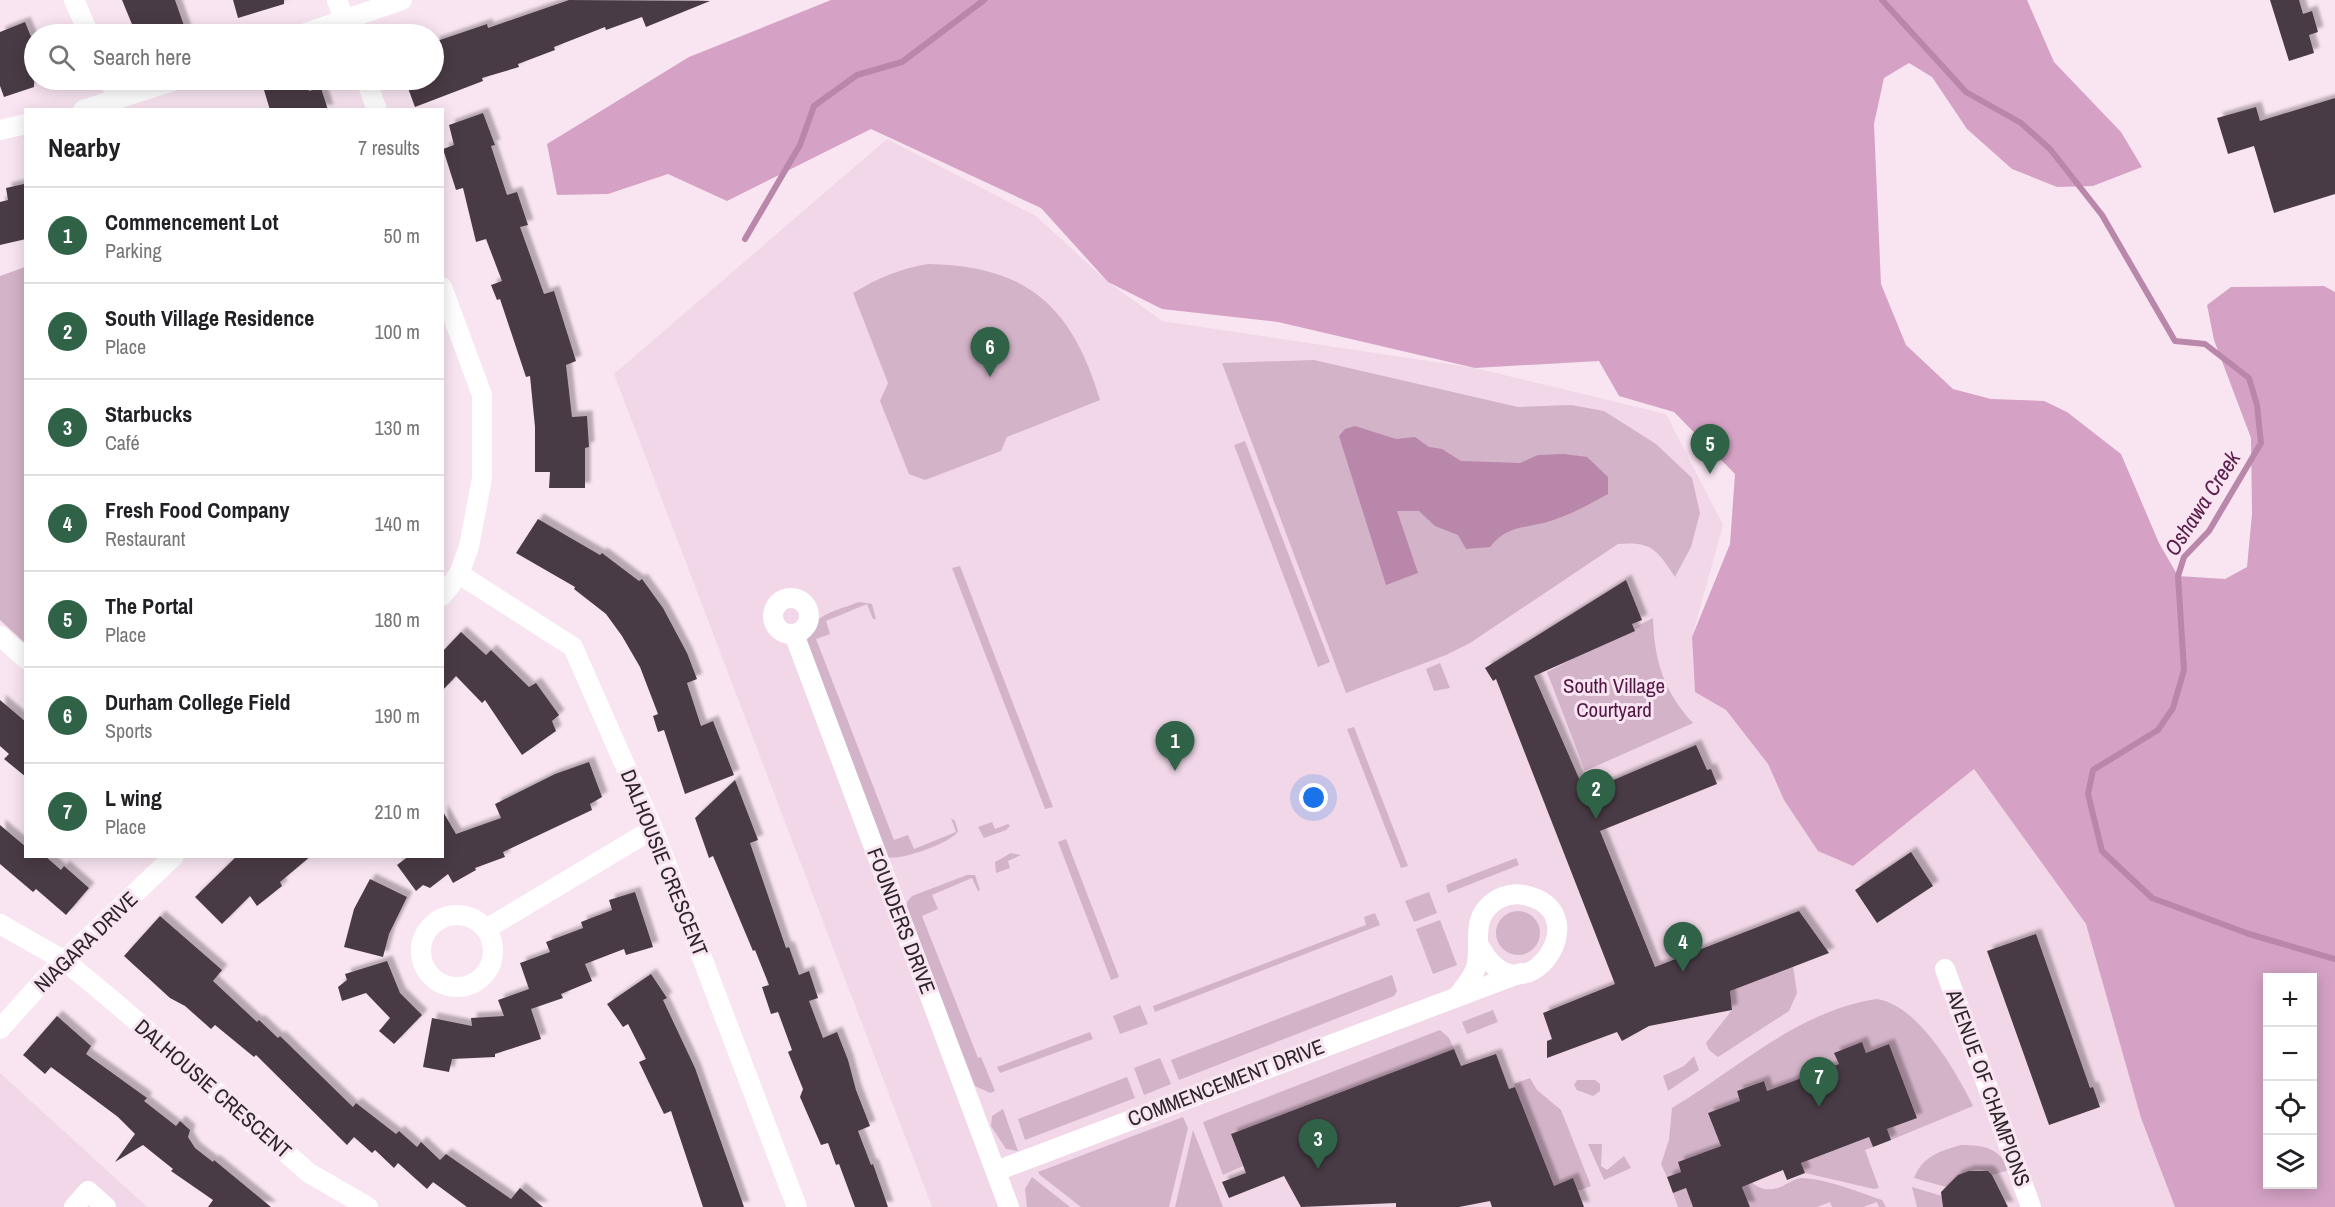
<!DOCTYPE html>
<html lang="en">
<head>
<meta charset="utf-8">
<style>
  body { margin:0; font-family:"Archivo Narrow",sans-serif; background:#f2f2f2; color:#202124 }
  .controls { position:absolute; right:18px; bottom:18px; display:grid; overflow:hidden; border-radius:0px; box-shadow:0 3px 15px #0003 }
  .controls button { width:54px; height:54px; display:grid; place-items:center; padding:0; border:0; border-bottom:2px solid #e0e0e0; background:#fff; color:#202124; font:30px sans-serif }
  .you { position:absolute; left:1314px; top:798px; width:21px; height:21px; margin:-15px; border:4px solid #fff; border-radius:50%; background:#1a73e8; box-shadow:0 0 0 9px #1a73e833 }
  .badge { display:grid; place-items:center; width:39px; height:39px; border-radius:50%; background:#2f6247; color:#fff; font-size:20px; font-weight:700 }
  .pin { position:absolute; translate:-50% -50px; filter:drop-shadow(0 2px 3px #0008) }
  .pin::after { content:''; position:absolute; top:32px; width:21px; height:18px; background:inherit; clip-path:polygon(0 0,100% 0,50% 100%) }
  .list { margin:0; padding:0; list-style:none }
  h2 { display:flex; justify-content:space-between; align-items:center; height:78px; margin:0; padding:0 24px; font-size:26px }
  h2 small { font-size:20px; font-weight:400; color:#757577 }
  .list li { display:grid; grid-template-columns:39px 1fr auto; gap:18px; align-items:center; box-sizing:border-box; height:96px; padding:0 24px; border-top:2px solid #e0e0e0 }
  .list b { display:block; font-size:22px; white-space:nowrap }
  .list p { margin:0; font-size:20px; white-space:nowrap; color:#757577 }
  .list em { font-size:20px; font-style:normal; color:#757577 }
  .icon { flex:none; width:33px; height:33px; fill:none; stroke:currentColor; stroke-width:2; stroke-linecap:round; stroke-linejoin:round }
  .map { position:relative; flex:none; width:2335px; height:1207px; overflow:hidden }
  .search { position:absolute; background:#fff; box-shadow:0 3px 15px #0003; left:24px; top:24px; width:420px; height:66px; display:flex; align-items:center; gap:15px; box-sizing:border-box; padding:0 21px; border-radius:33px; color:#757577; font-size:22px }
  .panel { position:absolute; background:#fff; box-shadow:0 3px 15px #0003; left:24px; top:108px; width:420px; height:750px; border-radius:0px }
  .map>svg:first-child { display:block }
  .built { fill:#f1d7e8 }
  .green { fill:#d3b3c8 }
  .forest { fill:#d5a2c5; fill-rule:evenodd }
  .water { fill:#b987aa }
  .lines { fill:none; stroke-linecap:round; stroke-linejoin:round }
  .stream { stroke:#b987aa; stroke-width:6 }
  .building { fill:#4a3b45; filter:url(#shadow) }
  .minor { stroke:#fff; stroke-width:20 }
  .labels { text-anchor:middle; stroke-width:6; stroke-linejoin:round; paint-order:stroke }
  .park-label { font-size:21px; fill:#531745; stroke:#f9e5f2 }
  .street-label { font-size:21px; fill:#2d262b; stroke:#f9e5f2 }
  .water-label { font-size:22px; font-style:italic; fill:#5d204d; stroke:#f9e5f2 }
</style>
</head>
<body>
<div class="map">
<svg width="2335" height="1207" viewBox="0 0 2335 1207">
  <defs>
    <filter id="shadow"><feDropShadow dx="5.5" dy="-5.5" stdDeviation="1.5" flood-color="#0004"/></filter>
  </defs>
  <rect width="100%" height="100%" fill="#f9e5f2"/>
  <g class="built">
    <path d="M 887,139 L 1036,216 L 1108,282 L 1162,321 L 1475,368 L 1666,414 L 1723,525 L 1692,637 L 1695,692 L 1726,710 L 1768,764 L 1784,800 L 1974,769 L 2086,924 L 2141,1118 L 2175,1207 L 932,1207 L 614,374 Z"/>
    <path d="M 0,1073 L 147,1207 L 0,1207 Z"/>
  </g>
  <g class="green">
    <path d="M 928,264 C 1028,266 1072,306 1100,400 L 1007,437 L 1001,451 L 925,480 L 909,474 L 880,401 L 888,383 L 853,293 C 878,278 899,269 928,264 Z"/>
    <path d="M 25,267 L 26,267 L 25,643 L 0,620 L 0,276 Z"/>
    <path d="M 1314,360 L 1518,407 L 1571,405 L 1604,411 L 1656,444 L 1692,478 L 1700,513 L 1691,547 L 1675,577 C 1657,550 1652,541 1618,544 L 1470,643 L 1446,655 L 1346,693 L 1222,363 Z"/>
    <path d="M 1245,441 L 1330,662 L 1318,667 L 1234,445 Z"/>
    <path d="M 960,566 L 1053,807 L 1045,809 L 952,568 Z"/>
    <path d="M 859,602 L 872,604 L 876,619 L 873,619 L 867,604 L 826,621 L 830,634 L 816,639 L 894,840 L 908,835 L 914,849 L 956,832 L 951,818 L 955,821 L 958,831 C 954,842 898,862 886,857 L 806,642 C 810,614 836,611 859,602 Z"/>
    <path d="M 1653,618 C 1654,660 1664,692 1693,723 L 1585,771 L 1547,672 Z"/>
    <path d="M 1440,663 L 1450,688 L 1434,691 L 1426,669 Z"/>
    <path d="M 1354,727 L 1408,866 L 1401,868 L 1347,729 Z"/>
    <path d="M 992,822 L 995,829 L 1008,824 L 1010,826 L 1006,830 L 984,838 L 978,827 Z"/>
    <path d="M 1066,839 L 1119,977 L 1111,980 L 1058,842 Z"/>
    <path d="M 1011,853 L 1021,855 L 1008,861 L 1010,868 L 996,873 L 995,862 Z"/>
    <path d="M 1516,858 L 1519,865 L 1448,893 L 1446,885 Z"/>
    <path d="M 967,875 L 975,875 L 980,890 L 978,891 L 972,878 L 932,895 L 938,909 L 922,916 L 978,1058 L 981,1057 L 995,1091 L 990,1093 L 975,1086 L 907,908 L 907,902 L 912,896 Z"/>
    <path d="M 1429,892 L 1437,913 L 1414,922 L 1405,901 Z"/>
    <circle cx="1518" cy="933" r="22"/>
    <path d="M 1375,913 L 1380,925 L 1155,1012 L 1153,1006 L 1366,925 L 1364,917 Z"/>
    <path d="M 1440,920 L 1457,965 L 1433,974 L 1416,929 Z"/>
    <path d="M 1793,966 L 1797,993 L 1789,1011 L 1718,1057 L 1709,1050 L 1706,1043 L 1732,1010 L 1730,991 Z"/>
    <path d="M 1392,975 L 1397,991 L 1394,996 L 1179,1080 L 1171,1060 Z"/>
    <path d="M 1877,999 C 1918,1005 1956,1071 1973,1106 L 1891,1140 L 1887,1129 L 1917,1117 L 1889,1044 L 1866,1053 L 1862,1043 L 1835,1053 L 1839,1064 L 1767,1091 L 1763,1081 L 1737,1091 L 1740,1101 L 1708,1113 L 1721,1146 L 1678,1162 L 1681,1172 L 1667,1177 L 1661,1164 L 1669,1140 L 1672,1108 C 1737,1069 1799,1010 1877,999 Z"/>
    <path d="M 1140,1005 L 1148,1024 L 1120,1034 L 1113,1016 Z"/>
    <path d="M 1493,1010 L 1498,1022 L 1467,1034 L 1462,1022 Z"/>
    <path d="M 1440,1030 L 1449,1038 L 1454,1049 L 1231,1134 L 1243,1166 L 1223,1175 L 1203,1122 Z"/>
    <path d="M 1090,1032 L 1093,1039 L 1000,1073 L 997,1067 Z"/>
    <path d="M 1694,1056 L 1699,1070 L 1668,1091 L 1663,1076 L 1684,1066 Z"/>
    <path d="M 1160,1058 L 1171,1084 L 1144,1095 L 1134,1068 Z"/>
    <path d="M 1127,1077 L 1135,1098 L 1025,1140 L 1018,1119 Z"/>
    <path d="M 1530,1078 L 1537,1090 L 1561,1110 L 1591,1186 L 1578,1191 L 1573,1179 L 1554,1186 L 1514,1084 Z"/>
    <path d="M 1577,1080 L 1595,1080 L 1600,1084 L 1600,1091 L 1593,1096 L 1577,1090 L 1574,1085 Z"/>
    <path d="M 1003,1109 L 1018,1151 L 1006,1149 L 991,1126 L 992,1116 Z"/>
    <path d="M 1183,1117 L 1188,1128 L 1169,1207 L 1081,1207 L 1040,1175 L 1038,1172 Z"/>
    <path d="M 1193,1130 L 1223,1207 L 1175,1207 Z"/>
    <path d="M 1869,1137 L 1873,1147 L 1865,1150 L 1879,1188 L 1874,1189 L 1805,1173 L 1801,1163 Z"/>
    <path d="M 1588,1144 L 1602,1144 L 1601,1166 L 1607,1170 L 1624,1156 L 1631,1168 L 1604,1180 Z"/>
    <path d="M 1961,1145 C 1984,1145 2000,1148 2009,1170 L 1992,1175 C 1977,1162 1958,1175 1946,1187 L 1914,1178 C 1923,1156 1940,1151 1961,1145 Z"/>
    <path d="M 1735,1169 C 1752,1181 1760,1196 1783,1186 C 1788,1183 1795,1179 1800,1178 C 1821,1177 1862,1193 1882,1200 L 1886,1207 L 1879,1207 L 1877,1202 L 1863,1207 L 1832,1207 L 1830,1202 L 1817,1207 L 1750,1207 Z"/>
    <path d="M 1032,1177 L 1070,1207 L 1027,1207 L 1025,1189 Z"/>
    <path d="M 1912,1187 L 1942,1196 L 1943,1207 L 1917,1207 Z"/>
    <path d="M 1686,1188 L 1693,1207 L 1678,1207 L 1673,1193 Z"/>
  </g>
  <path class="forest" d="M 831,0 L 2027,0 L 2054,62 L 2121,132 L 2142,167 L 2093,186 L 2057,187 L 2012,169 L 1967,129 L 1932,77 L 1909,63 L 1884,78 L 1874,124 L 1881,284 L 1906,345 L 1953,389 L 1991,399 L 2044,401 L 2067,412 L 2121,454 L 2159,543 L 2178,576 L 2225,579 L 2247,567 L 2252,514 L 2251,438 L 2214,340 L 2207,305 L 2231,287 L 2324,286 L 2335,292 L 2335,1207 L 2175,1207 L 2141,1118 L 2086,924 L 1974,769 L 1853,866 L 1818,851 L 1784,800 L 1768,764 L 1726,710 L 1695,692 L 1692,637 L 1730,544 L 1735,474 L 1674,412 L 1619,396 L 1599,361 L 1475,368 L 1278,322 L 1162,309 L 1108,282 L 1041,208 L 871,129 L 727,201 L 668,174 L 608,194 L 557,195 L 547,144 L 689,57 ZM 2268,978 L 2312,978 L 2312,1184 L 2268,1184 Z"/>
  <path class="water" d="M 1355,426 L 1396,439 L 1415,437 L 1429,447 L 1442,449 L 1461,461 L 1520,463 L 1538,455 L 1564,454 L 1587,457 L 1608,477 L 1608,494 C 1588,505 1566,517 1544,523 C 1522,528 1505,527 1490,547 L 1466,549 L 1458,535 L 1435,526 L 1419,511 L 1397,511 L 1418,573 L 1386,585 L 1339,436 L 1345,429 Z"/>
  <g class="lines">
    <g class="stream">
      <path d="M 1882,0 L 1966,92 L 2021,123 L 2050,149 L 2102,215 L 2175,341 L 2205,344 L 2249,378 L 2257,405 L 2261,443 L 2209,531 L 2184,557 L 2178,576 L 2184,670 L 2173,708 L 2158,730 L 2093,770 L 2088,794 L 2102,851 L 2152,898 L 2249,934 L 2335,959"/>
      <path d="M 745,239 L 800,145 L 814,106 L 857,75 L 902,62 L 984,0"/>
    </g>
  </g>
  <g class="building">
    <path d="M 122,0 L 175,0 L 187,34 L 136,34 Z"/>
    <path d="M 233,0 L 284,0 L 284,4 L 238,18 Z"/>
    <path d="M 569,0 L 710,1 L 646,27 L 642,17 L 606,30 L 605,27 L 554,47 L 555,50 L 518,64 L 519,67 L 482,78 L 483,81 L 415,107 L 405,80 L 434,80 L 434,42 L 487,24 L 488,28 Z"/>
    <path d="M 2270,0 L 2299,0 L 2303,14 L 2312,11 L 2318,32 L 2309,35 L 2314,53 L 2289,61 Z"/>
    <path d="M 25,22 L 34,44 L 34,87 L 4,97 L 0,86 L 0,32 Z"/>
    <path d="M 305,80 L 309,91 L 321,88 L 328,110 L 270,110 L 264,90 Z"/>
    <path d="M 2335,98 L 2335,194 L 2274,213 L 2254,146 L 2228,154 L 2217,118 L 2256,107 L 2260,121 Z"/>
    <path d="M 483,113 L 495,145 L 491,146 L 507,195 L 517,192 L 528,225 L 520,227 L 544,294 L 554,291 L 576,361 L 566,365 L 572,417 L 587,416 L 589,447 L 585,448 L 585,488 L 549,488 L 550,472 L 535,472 L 535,427 L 530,376 L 526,377 L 500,299 L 497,300 L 491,285 L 502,281 L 486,239 L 476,242 L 463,188 L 456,190 L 443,149 L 454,145 L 449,125 Z"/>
    <path d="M 24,184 L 26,239 L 0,245 L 0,202 L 8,200 L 6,188 Z"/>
    <path d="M 538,519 L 600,555 L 602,553 L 639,581 L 642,579 L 663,608 L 687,653 L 697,679 L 687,683 L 701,726 L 713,721 L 734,775 L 685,794 L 664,730 L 658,732 L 653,716 L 658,714 L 640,667 L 622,636 L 606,614 L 574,589 L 575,587 L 516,553 Z"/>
    <path d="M 1626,580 L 1642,620 L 1632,624 L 1635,631 L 1534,676 L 1585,792 L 1696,745 L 1707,770 L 1711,769 L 1717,784 L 1600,831 L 1655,967 L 1799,911 L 1829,953 L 1730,991 L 1732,1010 L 1649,1026 L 1622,1041 L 1617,1032 L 1547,1058 L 1547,1041 L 1552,1039 L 1543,1013 L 1615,984 L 1496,679 L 1493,681 L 1485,668 Z"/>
    <path d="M 461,632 L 486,655 L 491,650 L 529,687 L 536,683 L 559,715 L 552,721 L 556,731 L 522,755 L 485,700 L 482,703 L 456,676 L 442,691 L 442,652 Z"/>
    <path d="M 0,700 L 26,722 L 26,777 L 4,759 L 9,754 L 0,746 Z"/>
    <path d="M 589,762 L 602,797 L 590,804 L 592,810 L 503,852 L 505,857 L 475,868 L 476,870 L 453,883 L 448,874 L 430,888 L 423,885 L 416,891 L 397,865 L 409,856 L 442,856 L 442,810 L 456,834 L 501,818 L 495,804 L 555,774 Z"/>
    <path d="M 735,780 L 758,840 L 750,843 L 786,948 L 789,947 L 799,975 L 809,971 L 818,998 L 809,1001 L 823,1038 L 837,1032 L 848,1060 L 856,1090 L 870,1126 L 858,1131 L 871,1165 L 873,1164 L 888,1207 L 855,1207 L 839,1164 L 836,1165 L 828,1143 L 821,1145 L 800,1097 L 803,1089 L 788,1052 L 792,1050 L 778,1012 L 771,1014 L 762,987 L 769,985 L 755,950 L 753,951 L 713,856 L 709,858 L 695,818 Z"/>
    <path d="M 0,825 L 26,847 L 26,856 L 45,856 L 61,870 L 64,866 L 89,888 L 66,915 L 36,889 L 33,892 L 0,864 Z"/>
    <path d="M 1911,852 L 1933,886 L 1877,923 L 1855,890 Z"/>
    <path d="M 237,856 L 311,856 L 280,882 L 282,886 L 257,906 L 250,896 L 222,924 L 195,897 Z"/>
    <path d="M 370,879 L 407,897 L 389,934 L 383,957 L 344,947 L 354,909 Z"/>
    <path d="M 635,892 L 653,947 L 626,955 L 624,949 L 585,964 L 592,981 L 561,994 L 563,998 L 531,1009 L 541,1039 L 495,1054 L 495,1057 L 452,1059 L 449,1072 L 423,1067 L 432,1018 L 472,1026 L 471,1018 L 504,1016 L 498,1000 L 529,989 L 520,963 L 550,952 L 546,942 L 583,928 L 581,922 L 612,910 L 609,900 Z"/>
    <path d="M 160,916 L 222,970 L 213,981 L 257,1022 L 259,1020 L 278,1038 L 280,1036 L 353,1107 L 356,1103 L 396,1134 L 399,1131 L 417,1147 L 421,1142 L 440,1160 L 446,1154 L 511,1199 L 520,1188 L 543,1207 L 467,1207 L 433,1182 L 427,1189 L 398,1163 L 394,1168 L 375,1150 L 372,1153 L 354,1137 L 347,1145 L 256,1055 L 254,1057 L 215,1025 L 211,1029 L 185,1006 L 170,998 L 124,956 Z"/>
    <path d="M 2036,934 L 2090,1088 L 2093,1087 L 2100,1107 L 2049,1125 L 1987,951 Z"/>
    <path d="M 387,961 L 400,993 L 422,1015 L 394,1044 L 379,1031 L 390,1018 L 366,993 L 342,1001 L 338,987 L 347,980 L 345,974 Z"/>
    <path d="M 651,974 L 667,998 L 663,1000 L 695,1068 L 744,1207 L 703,1207 L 671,1111 L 664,1114 L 639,1062 L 646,1059 L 628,1024 L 623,1027 L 607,1004 Z"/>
    <path d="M 57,1016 L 91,1046 L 86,1054 L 147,1098 L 144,1101 L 176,1126 L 180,1121 L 190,1130 L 188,1137 L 195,1148 L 213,1162 L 214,1160 L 271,1207 L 208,1207 L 213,1200 L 171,1171 L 173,1169 L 143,1145 L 115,1162 L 135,1134 L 118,1117 L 51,1067 L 45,1074 L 23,1055 Z"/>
    <path d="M 1862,1042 L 1866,1053 L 1889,1044 L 1917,1118 L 1887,1129 L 1891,1140 L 1873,1147 L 1869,1137 L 1801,1163 L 1805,1173 L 1787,1180 L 1783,1170 L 1742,1187 L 1750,1207 L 1693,1207 L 1686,1188 L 1673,1193 L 1667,1177 L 1681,1172 L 1678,1162 L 1721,1146 L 1708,1113 L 1740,1101 L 1737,1091 L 1764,1081 L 1767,1091 L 1839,1064 L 1834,1053 Z"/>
    <path d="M 1454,1049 L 1461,1066 L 1496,1054 L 1509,1089 L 1515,1087 L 1554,1186 L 1573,1178 L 1584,1207 L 1492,1207 L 1490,1201 L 1459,1207 L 1396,1207 L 1396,1203 L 1301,1207 L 1284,1176 L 1229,1198 L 1222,1182 L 1246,1173 L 1231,1134 Z"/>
    <path d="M 1969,1171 L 1988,1171 L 1992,1175 L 2008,1207 L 1943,1207 L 1941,1192 L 1958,1175 Z"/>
  </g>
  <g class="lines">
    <g class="minor">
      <path d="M 74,0 L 89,34"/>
      <path d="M 337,0 L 350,34"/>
      <path d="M 303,34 L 402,0"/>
      <path d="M 109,80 L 118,100"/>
      <path d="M 366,80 L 377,110"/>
      <path d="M 83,110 L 176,80"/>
      <path d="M 0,130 L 26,124"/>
      <path d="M 442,287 L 482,395 L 482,478 L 469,547 L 459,574 L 442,596"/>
      <path d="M 459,574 L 573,647 L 653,829 L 797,1207"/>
      <circle cx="791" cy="616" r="18"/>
      <path d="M 794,634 L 1009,1207"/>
      <path d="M 0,636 L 26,659"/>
      <circle cx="457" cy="951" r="36"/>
      <path d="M 0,924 L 65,961 L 118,1005 L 309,1173 L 368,1207"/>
      <path d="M 486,929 L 653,829"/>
      <path d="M 1945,969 L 2031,1207"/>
      <path d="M 1457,997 C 1463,989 1471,980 1475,970 C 1483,950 1471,926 1487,908 C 1496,898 1510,892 1524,895 C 1602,910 1524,1027 1480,947"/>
      <path d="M 0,1029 L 44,980 L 174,856"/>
      <path d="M 996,1171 L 1521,973"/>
      <path d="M 74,1207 L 88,1191 L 106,1207"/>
    </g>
  </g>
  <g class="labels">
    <g class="park-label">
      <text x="1614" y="693">South Village<tspan x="1614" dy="24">Courtyard</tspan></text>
    </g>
    <g class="street-label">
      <text transform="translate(664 863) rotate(68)" y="7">DALHOUSIE CRESCENT</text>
      <text transform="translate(901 921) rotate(69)" y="7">FOUNDERS DRIVE</text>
      <text transform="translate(86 942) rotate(-44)" y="7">NIAGARA DRIVE</text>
      <text transform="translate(1226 1083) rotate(-21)" y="7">COMMENCEMENT DRIVE</text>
      <text transform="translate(1988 1088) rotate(70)" y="7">AVENUE OF CHAMPIONS</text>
      <text transform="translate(213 1089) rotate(41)" y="7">DALHOUSIE CRESCENT</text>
    </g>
    <g class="water-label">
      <text transform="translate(2202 503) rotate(-57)" y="8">Oshawa Creek</text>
    </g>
  </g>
</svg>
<div class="controls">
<button>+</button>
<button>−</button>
<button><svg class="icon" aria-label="locate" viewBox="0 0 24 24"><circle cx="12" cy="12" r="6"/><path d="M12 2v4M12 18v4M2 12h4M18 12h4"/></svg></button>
<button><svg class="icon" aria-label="layers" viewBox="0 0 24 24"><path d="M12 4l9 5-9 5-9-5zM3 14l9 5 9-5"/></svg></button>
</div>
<div class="you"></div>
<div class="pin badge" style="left:1175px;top:771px">1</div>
<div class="pin badge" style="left:1596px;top:819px">2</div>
<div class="pin badge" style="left:1318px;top:1169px">3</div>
<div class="pin badge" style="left:1683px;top:972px">4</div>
<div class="pin badge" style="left:1710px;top:474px">5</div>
<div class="pin badge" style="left:990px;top:377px">6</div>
<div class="pin badge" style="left:1819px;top:1107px">7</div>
<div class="search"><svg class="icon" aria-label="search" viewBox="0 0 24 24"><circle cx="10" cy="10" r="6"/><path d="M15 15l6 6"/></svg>Search here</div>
<section class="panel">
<h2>Nearby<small>7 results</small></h2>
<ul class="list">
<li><span class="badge">1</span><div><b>Commencement Lot</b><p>Parking</p></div><em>50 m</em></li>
<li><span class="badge">2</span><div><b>South Village Residence</b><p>Place</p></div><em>100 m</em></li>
<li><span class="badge">3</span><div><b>Starbucks</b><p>Café</p></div><em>130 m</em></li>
<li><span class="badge">4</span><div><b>Fresh Food Company</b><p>Restaurant</p></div><em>140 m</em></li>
<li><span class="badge">5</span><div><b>The Portal</b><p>Place</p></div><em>180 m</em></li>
<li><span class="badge">6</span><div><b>Durham College Field</b><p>Sports</p></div><em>190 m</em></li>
<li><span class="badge">7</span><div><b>L wing</b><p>Place</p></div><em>210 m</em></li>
</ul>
</section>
</div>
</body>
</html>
